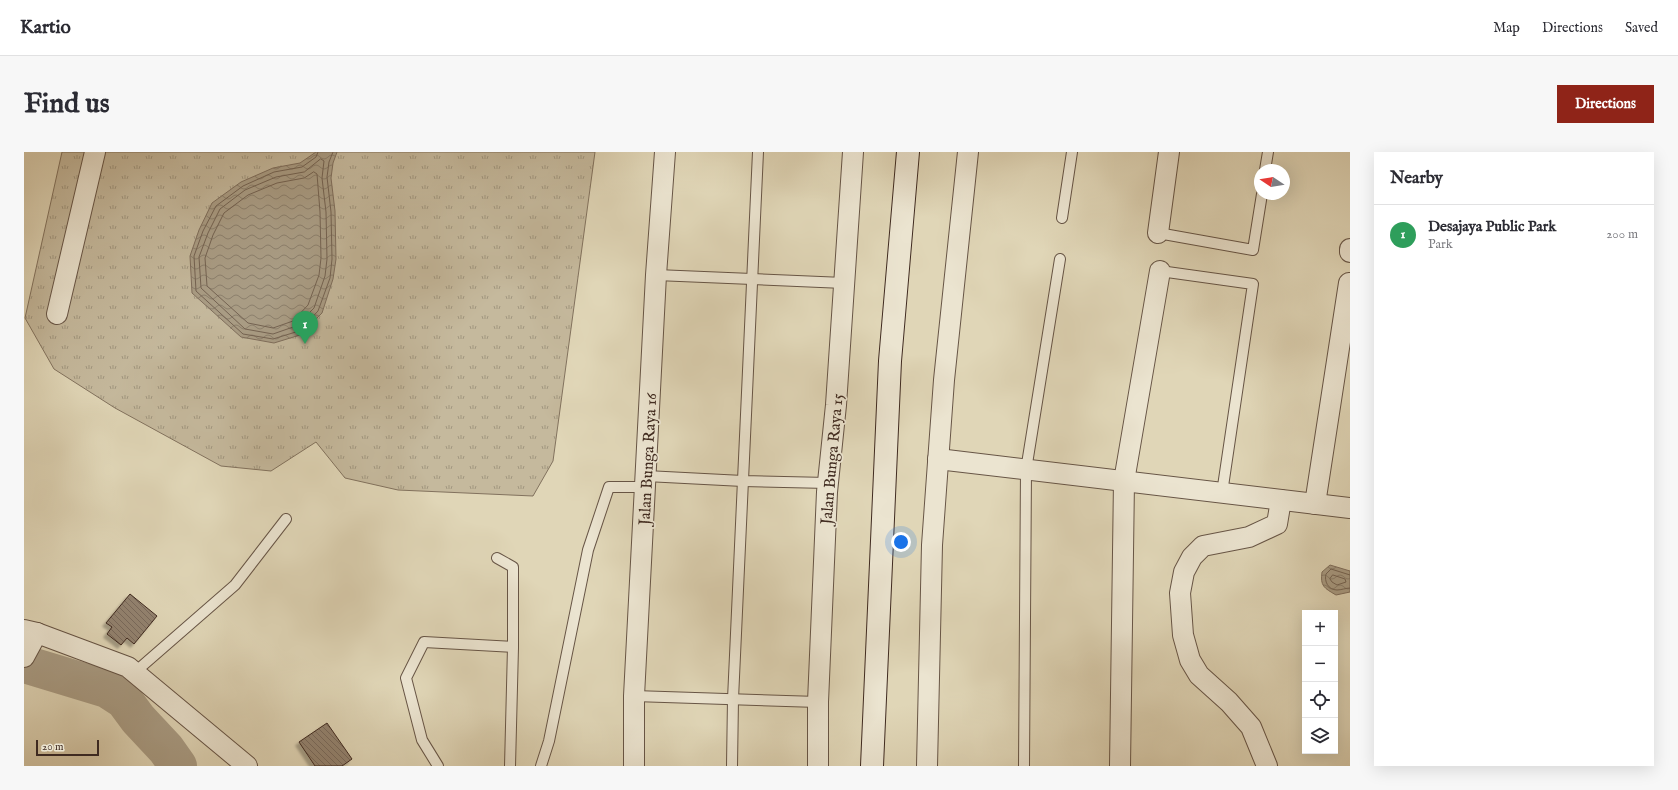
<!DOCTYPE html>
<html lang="en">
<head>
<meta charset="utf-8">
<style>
  body { margin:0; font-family:"IM FELL English",serif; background:#f7f7f7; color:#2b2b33 }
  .controls { position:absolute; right:12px; bottom:12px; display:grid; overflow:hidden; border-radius:0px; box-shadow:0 4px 16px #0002 }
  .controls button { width:36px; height:36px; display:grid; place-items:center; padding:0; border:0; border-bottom:1px solid #e1e1e2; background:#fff; color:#2b2b33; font:20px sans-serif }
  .compass { position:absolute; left:1230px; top:12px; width:36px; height:36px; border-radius:50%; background:#fff; box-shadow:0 4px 16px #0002; rotate:282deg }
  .scale { position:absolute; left:12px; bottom:10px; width:63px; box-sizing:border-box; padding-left:4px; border:2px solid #3f2a20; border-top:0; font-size:11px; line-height:14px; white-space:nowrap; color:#3f2a20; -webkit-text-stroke:3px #ebe4d0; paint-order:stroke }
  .you { position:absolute; left:877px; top:390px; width:14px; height:14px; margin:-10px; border:3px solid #fff; border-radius:50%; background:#1a73e8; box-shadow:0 0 0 6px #1a73e833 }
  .badge { display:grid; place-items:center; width:26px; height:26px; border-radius:50%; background:#8f2418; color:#fff; font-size:13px; font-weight:700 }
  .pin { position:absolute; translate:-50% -33px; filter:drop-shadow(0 1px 2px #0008) }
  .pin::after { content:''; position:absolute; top:21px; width:14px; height:12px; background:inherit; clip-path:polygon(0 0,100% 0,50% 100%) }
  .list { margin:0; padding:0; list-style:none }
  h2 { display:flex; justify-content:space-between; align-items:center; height:52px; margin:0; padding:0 16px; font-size:17px }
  h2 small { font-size:13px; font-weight:400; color:#7c7c81 }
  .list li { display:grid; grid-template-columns:26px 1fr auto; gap:12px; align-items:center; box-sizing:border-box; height:60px; padding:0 16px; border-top:1px solid #e1e1e2 }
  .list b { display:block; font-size:15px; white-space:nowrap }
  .list p { margin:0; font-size:13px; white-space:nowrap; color:#7c7c81 }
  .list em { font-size:13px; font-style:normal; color:#7c7c81 }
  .icon { flex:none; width:22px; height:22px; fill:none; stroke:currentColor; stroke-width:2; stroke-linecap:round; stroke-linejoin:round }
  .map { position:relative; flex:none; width:1326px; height:614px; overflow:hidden; border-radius:0px }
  header { display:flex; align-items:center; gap:24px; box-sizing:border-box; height:56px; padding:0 20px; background:#fff; border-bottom:1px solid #e1e1e2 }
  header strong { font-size:19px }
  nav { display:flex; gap:22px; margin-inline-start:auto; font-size:14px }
  .intro { display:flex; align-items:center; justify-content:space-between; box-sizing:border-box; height:96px; padding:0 24px }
  h1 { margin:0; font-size:28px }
  .button { padding:10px 18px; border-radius:0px; background:#8f2418; color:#fff; font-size:14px; font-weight:700 }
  main { display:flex; gap:24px; padding:0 24px }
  aside { flex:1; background:#fff; border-radius:0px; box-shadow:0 4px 16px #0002 }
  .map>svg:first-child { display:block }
  .grass { fill:url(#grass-tufts); stroke:#82725e }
  .water { fill:url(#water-waves); stroke:#7f6e5c }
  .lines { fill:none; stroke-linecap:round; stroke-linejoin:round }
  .shore { stroke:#746352; stroke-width:1 }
  .river { stroke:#a99c84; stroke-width:38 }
  .building { fill:url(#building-back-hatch); stroke:#3f2a20; filter:url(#shadow) }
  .lane-casing { stroke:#675546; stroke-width:12 }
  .street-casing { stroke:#675546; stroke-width:22 }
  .secondary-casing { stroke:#3f2a20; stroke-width:24 }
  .lane { stroke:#ebe4d0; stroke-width:10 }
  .street { stroke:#ebe4d0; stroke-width:20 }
  .secondary { stroke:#ebe4d0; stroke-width:22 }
  .labels { text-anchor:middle; stroke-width:3.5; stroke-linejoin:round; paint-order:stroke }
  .street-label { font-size:16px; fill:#3f2a20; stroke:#ebe4d0 }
</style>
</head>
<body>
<header>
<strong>Kartio</strong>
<nav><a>Map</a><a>Directions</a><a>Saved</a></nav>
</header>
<div class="intro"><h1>Find us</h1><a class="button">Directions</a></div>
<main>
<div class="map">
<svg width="1326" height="614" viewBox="0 0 1326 614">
  <defs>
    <pattern id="grass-tufts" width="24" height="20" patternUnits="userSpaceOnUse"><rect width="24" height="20" fill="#c5b99d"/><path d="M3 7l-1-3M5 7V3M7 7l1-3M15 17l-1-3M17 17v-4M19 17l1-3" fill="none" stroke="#a19780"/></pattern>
    <pattern id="water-waves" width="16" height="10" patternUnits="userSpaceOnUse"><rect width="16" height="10" fill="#a99c84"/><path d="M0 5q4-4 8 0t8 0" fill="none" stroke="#8b7f6c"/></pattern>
    <pattern id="building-back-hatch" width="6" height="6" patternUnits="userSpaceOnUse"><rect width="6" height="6" fill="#93836f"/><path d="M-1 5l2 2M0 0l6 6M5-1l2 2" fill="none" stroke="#796b5b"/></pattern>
    <filter id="shadow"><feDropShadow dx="-3.5" dy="3.5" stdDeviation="1" flood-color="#0004"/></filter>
  </defs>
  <rect width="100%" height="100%" fill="#e0d6b7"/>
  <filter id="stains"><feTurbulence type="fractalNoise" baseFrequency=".005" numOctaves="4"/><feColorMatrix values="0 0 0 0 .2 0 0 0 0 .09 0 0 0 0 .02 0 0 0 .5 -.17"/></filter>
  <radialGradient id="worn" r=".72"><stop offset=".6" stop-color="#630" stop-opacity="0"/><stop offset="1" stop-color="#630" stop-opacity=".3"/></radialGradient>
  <path class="grass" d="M 38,0 L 571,0 L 529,309 L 509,344 L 374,338 L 321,326 L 292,290 L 247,319 L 197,314 L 91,256 L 30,217 L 1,166 Z"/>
  <g class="water">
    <path d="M 292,0 L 313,0 L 309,11 L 307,26 L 311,59 L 312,107 L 309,127 L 298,161 L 276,183 L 250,191 L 217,185 L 168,141 L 166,104 L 175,78 L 188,51 L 217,30 L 249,16 L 276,11 Z"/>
    <path d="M 1306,413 L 1326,419 L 1326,440 L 1312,443 C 1300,436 1296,434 1298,420 Z"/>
  </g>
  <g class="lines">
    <g class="shore">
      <path d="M 294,0 L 292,5 L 278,15 L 250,20 L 219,34 L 192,54 L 179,79 L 170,104 L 172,139 L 219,182 L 249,187 L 275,179 L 294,159 L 306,126 L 308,107 L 307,60 L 303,25 L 305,10 L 309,0"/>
      <path d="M 297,7 L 300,9 L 298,26 L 302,60 L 303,107 L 301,124 L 290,156 L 272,174 L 249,182 L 221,177 L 177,136 L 175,105 L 184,81 L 196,57 L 221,38 L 252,25 L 280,20 Z"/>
      <path d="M 290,20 L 293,22 L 296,60 L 297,106 L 295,123 L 284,153 L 269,169 L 249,176 L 224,171 L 183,134 L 181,106 L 189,83 L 200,61 L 224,43 L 253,31 L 280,26 Z"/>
      <path d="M 1309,423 L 1321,427 L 1322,430 L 1313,433 L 1308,430 L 1306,427 Z"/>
      <path d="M 1326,423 L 1307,417 L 1302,422 C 1300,429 1304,438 1313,438 C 1317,438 1322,436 1326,436"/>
    </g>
    <path class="river" d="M 0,512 L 83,537 L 100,548 L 114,567 L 142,597 L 154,614"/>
  </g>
  <g class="building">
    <path d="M 106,442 L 133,464 L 110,492 L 103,486 L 97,493 L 83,482 L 88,475 L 82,471 Z"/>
    <path d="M 303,571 L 328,607 L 318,614 L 291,614 L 275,590 Z"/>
  </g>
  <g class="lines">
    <defs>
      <g id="lane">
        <path d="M 1241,18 L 1244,0"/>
        <path d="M 1038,66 L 1048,0"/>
        <path d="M 1134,81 L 1229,98 L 1238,42"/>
        <path d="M 1136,119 L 1229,132 L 1198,341"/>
        <path d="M 632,123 L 820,131"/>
        <path d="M 622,324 L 719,329 L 804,331"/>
        <path d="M 473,406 L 489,415 L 489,495 L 486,614"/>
        <path d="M 110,521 L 211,433 L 262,367"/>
        <path d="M 610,544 L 794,550"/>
        <path d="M 414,614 L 398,588 L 382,526 L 400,490 L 489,495"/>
        <path d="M 517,614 L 525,589 L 564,398 L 585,335 L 622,335"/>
        <path d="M 708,614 L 709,547 L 734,0"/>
        <path d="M 1000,614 L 1002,318 L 1036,107"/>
      </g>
      <g id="street">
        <path d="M 1134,81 L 1145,0"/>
        <path d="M 1326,100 L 1326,97"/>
        <path d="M 33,162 L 71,0"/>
        <path d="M 914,307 L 1326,356"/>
        <path d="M 1291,352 L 1325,131"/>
        <path d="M 0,478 L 13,481 L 104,515 L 223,614"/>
        <path d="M 0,505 L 13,481"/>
        <path d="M 610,614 L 610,544 L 632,123 L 641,0"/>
        <path d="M 794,614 L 794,550 L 803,340 L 812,253 L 829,0"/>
        <path d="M 903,614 L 908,393 L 920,228 L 944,0"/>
        <path d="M 1096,614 L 1100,329 L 1136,119"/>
        <path d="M 1243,614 L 1227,575 L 1205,550 L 1175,523 L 1166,508 L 1159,483 L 1156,441 L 1160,420 L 1168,405 L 1179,394 L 1225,385 L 1253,372 L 1257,348"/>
      </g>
      <path id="secondary" d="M 848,614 L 866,209 L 884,0"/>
    </defs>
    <use href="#lane" class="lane-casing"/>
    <use href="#street" class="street-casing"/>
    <use href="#secondary" class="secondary-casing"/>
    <use href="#lane" class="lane"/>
    <use href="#street" class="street"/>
    <use href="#secondary" class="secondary"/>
  </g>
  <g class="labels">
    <g class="street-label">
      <text transform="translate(623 307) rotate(-87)" y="6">Jalan Bunga Raya 16</text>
      <text transform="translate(807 307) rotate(-85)" y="6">Jalan Bunga Raya 15</text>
    </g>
  </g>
  <rect width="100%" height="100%" filter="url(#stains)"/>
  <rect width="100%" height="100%" fill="url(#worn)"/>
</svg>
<div class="controls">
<button>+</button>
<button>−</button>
<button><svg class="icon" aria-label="locate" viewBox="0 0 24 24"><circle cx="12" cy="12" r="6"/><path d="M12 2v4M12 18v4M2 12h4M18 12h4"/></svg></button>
<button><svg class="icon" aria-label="layers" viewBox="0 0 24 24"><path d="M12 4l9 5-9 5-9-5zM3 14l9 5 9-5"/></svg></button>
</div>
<svg class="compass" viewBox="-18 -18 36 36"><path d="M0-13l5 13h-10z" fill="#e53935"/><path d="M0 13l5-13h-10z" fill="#7c7c81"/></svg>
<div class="scale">20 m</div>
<div class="you"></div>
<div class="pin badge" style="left:281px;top:192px;background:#2e9e5b">1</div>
</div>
<aside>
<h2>Nearby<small></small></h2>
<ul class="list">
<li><span class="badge" style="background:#2e9e5b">1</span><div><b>Desajaya Public Park</b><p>Park</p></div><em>200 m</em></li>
</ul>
</aside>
</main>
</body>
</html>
